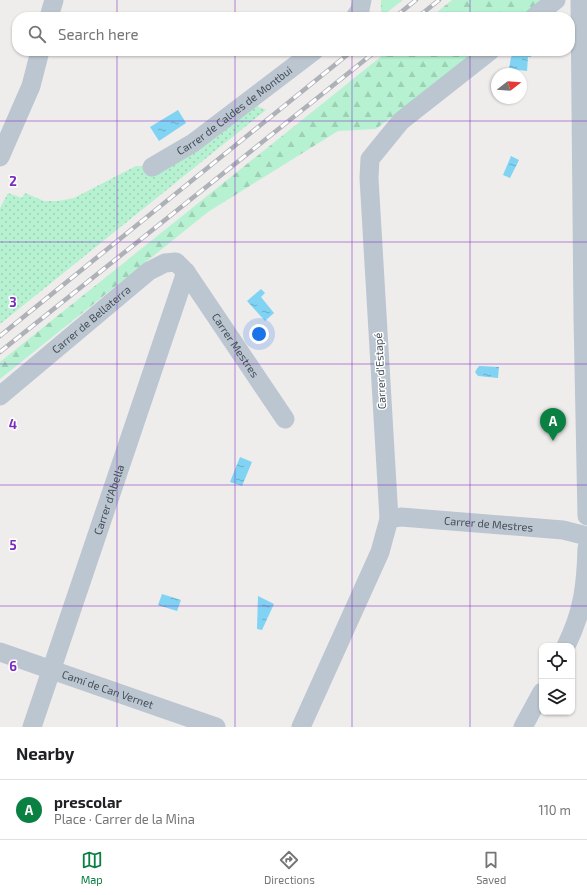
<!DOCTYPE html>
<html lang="en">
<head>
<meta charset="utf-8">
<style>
  body { margin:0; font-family:"Exo 2",sans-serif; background:#f2f2f2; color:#202124 }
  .controls { position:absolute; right:12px; bottom:12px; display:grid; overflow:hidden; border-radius:8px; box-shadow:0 1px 3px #0004 }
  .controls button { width:36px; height:36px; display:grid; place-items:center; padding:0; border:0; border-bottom:1px solid #e0e0e0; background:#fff; color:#202124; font:20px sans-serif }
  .compass { position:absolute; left:491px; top:68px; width:36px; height:36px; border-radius:50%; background:#fff; box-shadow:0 1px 3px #0004; rotate:73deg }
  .you { position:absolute; left:259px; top:334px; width:14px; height:14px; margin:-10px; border:3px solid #fff; border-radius:50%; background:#1a73e8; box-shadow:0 0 0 6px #1a73e833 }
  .badge { display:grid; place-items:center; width:26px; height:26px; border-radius:50%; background:#0b8043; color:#fff; font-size:13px; font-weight:700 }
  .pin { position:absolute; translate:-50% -33px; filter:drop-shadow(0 1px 2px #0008) }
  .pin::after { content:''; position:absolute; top:21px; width:14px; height:12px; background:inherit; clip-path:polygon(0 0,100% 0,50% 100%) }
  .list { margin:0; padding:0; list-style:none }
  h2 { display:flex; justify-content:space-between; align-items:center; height:52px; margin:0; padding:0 16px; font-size:17px }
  h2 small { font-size:13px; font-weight:400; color:#757577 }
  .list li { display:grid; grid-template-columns:26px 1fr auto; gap:12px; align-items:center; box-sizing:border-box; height:60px; padding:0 16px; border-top:1px solid #e0e0e0 }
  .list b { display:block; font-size:15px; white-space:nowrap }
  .list p { margin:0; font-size:13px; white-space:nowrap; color:#757577 }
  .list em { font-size:13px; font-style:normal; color:#757577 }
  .icon { flex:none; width:22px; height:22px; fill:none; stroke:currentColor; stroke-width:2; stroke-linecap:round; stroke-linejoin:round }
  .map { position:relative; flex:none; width:587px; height:727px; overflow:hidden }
  .search { position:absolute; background:#fff; box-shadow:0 1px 3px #0004; left:12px; right:12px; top:12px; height:44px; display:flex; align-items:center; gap:10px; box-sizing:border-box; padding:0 14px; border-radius:16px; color:#757577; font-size:15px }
  .sheet { height:112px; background:#fff }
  nav { display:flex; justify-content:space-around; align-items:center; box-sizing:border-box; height:56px; border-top:1px solid #e0e0e0; background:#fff; font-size:11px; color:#757577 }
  nav a { display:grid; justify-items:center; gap:2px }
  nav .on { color:#0b8043 }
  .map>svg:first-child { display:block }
  .forest { fill:url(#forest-firs) }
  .park { fill:url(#park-dots) }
  .water { fill:url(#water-ripples) }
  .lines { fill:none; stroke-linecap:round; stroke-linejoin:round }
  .minor { stroke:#bbc6d0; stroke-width:19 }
  .rail-casing { stroke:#aeb1b7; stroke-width:4.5 }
  .rail { stroke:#fff; stroke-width:3; stroke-dasharray:9; stroke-linecap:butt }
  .grid { fill:none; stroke:#7b2cbf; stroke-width:1; stroke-opacity:0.55 }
  .labels { text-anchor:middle; stroke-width:3; stroke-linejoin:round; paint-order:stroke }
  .street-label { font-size:11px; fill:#434e5b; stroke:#fff }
  .grid-label { font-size:13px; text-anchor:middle; font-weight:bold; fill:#7b2cbf; stroke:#fff; stroke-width:3; stroke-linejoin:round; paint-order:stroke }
</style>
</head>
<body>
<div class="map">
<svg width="587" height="727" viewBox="0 0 587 727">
  <defs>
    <pattern id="forest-firs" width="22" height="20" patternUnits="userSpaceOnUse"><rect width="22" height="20" fill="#b6f1d1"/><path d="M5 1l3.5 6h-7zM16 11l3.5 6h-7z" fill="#9ed0b6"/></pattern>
    <pattern id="park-dots" width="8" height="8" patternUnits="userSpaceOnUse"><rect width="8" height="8" fill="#b6f1d1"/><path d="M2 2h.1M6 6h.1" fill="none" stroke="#9ed0b6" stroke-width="1.8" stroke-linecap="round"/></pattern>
    <pattern id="water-ripples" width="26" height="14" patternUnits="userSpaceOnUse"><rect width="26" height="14" fill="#80d3f2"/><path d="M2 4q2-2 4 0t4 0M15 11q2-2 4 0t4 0" fill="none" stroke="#6aadc7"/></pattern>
  </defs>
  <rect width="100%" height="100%" fill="#efecec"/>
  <g class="forest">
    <path d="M 381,0 L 403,0 L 381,17 Z"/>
    <path d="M 452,0 L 542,0 L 520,17 L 431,17 Z"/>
    <path d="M 388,51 L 477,51 L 376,129 L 338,131 L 208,212 L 0,379 L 0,362 Z"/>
  </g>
  <path class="park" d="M 247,102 L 266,110 L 0,324 L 0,208 L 8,193 L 22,198 L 25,193 L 44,201 L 59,201 L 74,198 L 136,166 L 152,167 Z"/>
  <g class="water">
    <path d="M 520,51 L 528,51 L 529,54 L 532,54 L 531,57 L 528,57 L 527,71 L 509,69 L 511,57 Z"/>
    <path d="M 178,110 L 186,123 L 159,141 L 150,127 Z"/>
    <path d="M 511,156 L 519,160 L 510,178 L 503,175 Z"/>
    <path d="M 261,289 L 265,293 L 261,297 L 274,313 L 265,321 L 247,301 Z"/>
    <path d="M 479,366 L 499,367 L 498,378 L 478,376 L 475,372 Z"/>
    <path d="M 240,457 L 252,462 L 242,486 L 230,482 Z"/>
    <path d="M 162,594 L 181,600 L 177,611 L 158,605 Z"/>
    <path d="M 258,596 L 274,604 L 262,630 L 257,629 Z"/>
  </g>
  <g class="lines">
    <g class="minor">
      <path d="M 580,0 L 583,317 L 587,516"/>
      <path d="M 49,17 L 54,0"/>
      <path d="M 355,17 L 360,10 L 362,0"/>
      <path d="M 534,17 L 556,0"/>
      <path d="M 0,157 L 31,86 L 40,51"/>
      <path id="s1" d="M 152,167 L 193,143 L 314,51"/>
      <path id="s2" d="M 0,396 L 149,271 L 165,263 L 176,262 L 186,272 L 285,419"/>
      <path id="s3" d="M 389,519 L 401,517 L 563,530 L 587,536"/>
      <path d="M 566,646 C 583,612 586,585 587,548"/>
      <path id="s4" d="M 0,652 L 216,727"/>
      <path id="s5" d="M 32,727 L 186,272"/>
      <path d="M 301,727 L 380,552 L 389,519 L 369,178 L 370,159 L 401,121 L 490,51"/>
      <path d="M 523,727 L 542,692"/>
    </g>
    <defs>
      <g id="rail">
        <path d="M 395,17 L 416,0"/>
        <path d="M 418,17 L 439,0"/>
        <path d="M 0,336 L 352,51"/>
        <path d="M 0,352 L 376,51"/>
      </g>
    </defs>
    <use href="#rail" class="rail-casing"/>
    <use href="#rail" class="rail"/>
  </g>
  <path class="grid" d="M 117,0 L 117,17M 235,0 L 235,17M 352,0 L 352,17M 470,0 L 470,17M 117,51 L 117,727M 235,51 L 235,727M 352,51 L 352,727M 470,51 L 470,727M 0,121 L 587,121M 0,242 L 587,242M 0,364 L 587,364M 0,485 L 587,485M 0,606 L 587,606"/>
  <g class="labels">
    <g class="street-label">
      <text dy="4" stroke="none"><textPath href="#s1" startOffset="100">Carrer de Caldes de Montbui</textPath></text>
      <text dy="4" stroke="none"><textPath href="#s2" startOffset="119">Carrer de Bellaterra</textPath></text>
      <text dy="4" stroke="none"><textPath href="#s2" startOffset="326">Carrer Mestres</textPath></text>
      <text transform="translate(380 371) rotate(-93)" y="4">Carrer d'Estapé</text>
      <text dy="4" stroke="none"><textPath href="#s5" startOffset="240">Carrer d'Abella</textPath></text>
      <text dy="4" stroke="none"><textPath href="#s3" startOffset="100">Carrer de Mestres</textPath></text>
      <text dy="4" stroke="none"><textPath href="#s4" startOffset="114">Camí de Can Vernet</textPath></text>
    </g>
  </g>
  <g class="grid-label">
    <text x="13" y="186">2</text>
    <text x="13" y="307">3</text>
    <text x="13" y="429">4</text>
    <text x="13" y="550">5</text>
    <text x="13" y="671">6</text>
  </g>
</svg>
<div class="controls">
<button><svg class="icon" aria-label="locate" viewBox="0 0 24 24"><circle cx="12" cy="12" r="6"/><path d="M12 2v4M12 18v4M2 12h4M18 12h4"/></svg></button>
<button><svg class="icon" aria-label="layers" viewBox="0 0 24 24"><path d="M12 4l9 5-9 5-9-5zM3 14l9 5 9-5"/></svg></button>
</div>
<svg class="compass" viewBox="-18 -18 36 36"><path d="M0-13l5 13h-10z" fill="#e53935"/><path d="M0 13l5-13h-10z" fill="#757577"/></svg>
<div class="you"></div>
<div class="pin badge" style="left:553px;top:441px">A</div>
<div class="search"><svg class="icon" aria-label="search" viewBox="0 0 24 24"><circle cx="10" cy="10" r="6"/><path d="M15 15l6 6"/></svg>Search here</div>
</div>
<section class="sheet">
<h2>Nearby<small></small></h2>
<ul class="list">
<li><span class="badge">A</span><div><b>prescolar</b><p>Place · Carrer de la Mina</p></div><em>110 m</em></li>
</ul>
</section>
<nav>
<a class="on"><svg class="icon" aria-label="map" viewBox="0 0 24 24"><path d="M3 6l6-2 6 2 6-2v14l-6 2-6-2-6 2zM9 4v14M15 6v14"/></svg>Map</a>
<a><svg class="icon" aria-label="directions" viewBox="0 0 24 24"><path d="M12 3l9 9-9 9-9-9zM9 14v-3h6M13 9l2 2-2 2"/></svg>Directions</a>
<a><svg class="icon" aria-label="saved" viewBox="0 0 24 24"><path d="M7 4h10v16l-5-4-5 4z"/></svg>Saved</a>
</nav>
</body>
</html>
